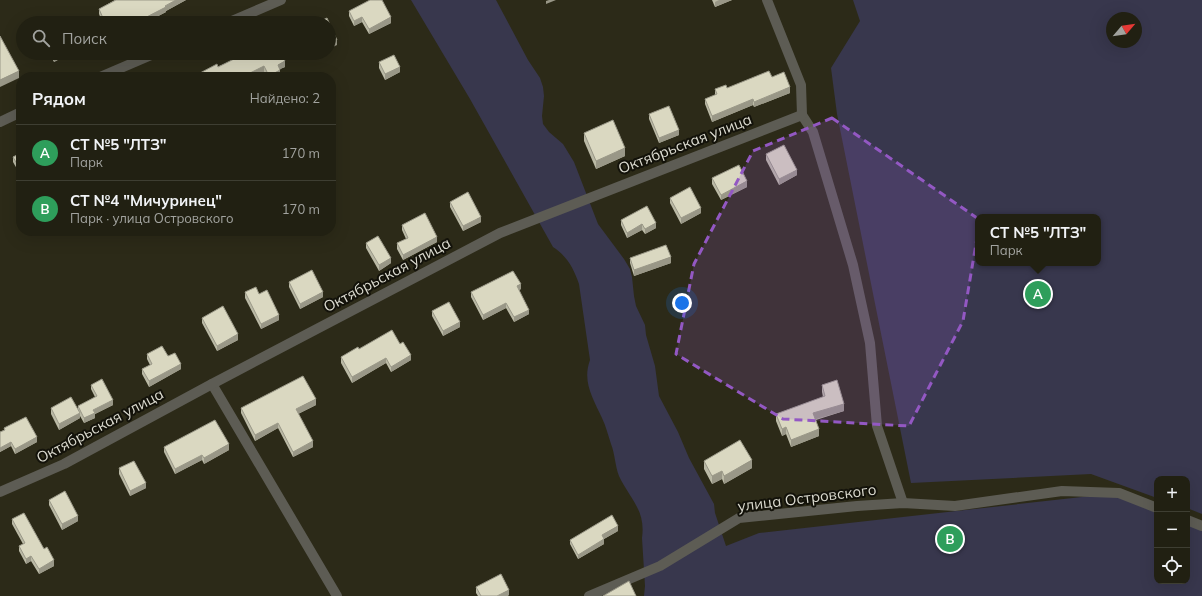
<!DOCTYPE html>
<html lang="ru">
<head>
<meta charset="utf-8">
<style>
  body { margin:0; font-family:Mulish,sans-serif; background:#29281b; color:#f1f3f6 }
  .controls { position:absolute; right:12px; bottom:12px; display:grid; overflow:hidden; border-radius:8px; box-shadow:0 4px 16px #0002 }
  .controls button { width:36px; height:36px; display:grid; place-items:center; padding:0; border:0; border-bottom:1px solid #3e3e32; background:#212012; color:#f1f3f6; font:20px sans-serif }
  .compass { position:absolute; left:1106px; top:12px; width:36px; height:36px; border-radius:50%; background:#212012; box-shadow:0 4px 16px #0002; rotate:61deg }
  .you { position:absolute; left:682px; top:303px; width:14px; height:14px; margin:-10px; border:3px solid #fff; border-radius:50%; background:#1a73e8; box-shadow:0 0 0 6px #1a73e833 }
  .badge { display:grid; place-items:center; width:26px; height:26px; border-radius:50%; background:#2563eb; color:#fff; font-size:13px; font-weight:700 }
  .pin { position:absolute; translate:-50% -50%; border:2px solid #fff; box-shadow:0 1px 4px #0006 }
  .popup { position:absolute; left:975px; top:214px; width:126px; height:52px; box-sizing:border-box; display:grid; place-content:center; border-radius:8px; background:#212012; filter:drop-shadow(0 1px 3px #0005); font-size:13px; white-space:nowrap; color:#a2a39f }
  .popup b { font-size:15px; color:#f1f3f6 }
  .popup::after { content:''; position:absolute; left:50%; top:100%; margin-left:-8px; border:8px solid transparent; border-top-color:#212012 }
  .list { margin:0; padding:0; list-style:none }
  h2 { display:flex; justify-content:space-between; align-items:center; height:52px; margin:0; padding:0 16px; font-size:17px }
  h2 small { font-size:13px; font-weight:400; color:#a2a39f }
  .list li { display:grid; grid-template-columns:26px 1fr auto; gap:12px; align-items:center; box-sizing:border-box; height:56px; padding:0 16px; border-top:1px solid #3e3e32 }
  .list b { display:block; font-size:15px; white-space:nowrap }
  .list p { margin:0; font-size:13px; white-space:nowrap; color:#a2a39f }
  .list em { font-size:13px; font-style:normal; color:#a2a39f }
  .icon { flex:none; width:22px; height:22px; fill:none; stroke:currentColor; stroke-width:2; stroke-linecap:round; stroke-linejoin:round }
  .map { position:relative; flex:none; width:1202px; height:596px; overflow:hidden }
  .search { position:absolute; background:#212012; box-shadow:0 4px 16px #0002; left:16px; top:16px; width:320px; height:44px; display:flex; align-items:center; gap:10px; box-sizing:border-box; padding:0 14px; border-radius:22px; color:#a2a39f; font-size:15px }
  .panel { position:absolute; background:#212012; box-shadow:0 4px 16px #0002; left:16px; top:72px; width:320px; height:164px; border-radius:16px }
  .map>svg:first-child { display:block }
  .green { fill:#38374d; fill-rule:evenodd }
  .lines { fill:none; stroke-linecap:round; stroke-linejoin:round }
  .minor { stroke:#5d5c54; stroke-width:10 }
  .wall { fill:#bbbaa6 }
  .shaded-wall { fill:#999787 }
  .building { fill:#dad8c1; stroke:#999787 }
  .marked { fill:#9358c3; fill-opacity:0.2; stroke:#9358c3; stroke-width:3; stroke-dasharray:8 5; stroke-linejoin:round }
  .labels { text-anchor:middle; stroke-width:4; stroke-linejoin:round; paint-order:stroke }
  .street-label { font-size:15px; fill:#dbdacf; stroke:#13120a }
</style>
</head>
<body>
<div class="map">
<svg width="1202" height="596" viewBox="0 0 1202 596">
  <rect width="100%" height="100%" fill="#2c2a18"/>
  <g class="green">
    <path d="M 411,0 L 496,0 L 528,60 L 540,78 L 543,87 L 544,96 L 542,116 L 543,124 L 549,132 L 563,144 L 574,162 L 598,224 L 624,259 L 630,269 L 632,277 L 634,296 L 636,306 L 645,325 L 646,335 L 655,366 L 659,396 L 678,432 L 689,458 L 714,504 L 715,513 L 726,546 L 759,533 L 1109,494 L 1157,511 L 1157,581 L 1187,581 L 1187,522 L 1202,527 L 1202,596 L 644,596 L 645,586 L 642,538 C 646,510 630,499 619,476 C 615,466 615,454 611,444 C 608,435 606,426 602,418 C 593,398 582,382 590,360 L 579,284 C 574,269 567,256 553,247 L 470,99 Z"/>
    <path d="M 853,0 L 1202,0 L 1202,514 L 1187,508 L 1187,479 L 1157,479 L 1157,498 L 1091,474 L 911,483 L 837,114 L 831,68 L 860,21 ZM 1112,18 L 1136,18 L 1136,42 L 1112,42 ZM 978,217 L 1098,217 L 1098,263 L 978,263 Z"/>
  </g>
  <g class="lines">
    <g class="minor">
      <path d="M 767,0 L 801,85 L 802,115 L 813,132 L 853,265 L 870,343 L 877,426 L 903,503"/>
      <path d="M 227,23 L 281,0"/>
      <path d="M 100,77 L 156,53"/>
      <path d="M 0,122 L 21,112"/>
      <path d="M 212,384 L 337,596"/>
      <path d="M 0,492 L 64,464 L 212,384 L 500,233 L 802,115"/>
      <path d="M 1187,520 L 1202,526"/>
      <path d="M 589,596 L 660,566 L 739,518 L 857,506 L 903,503 L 955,506 L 1062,491 L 1119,493 L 1157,508"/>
    </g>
  </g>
  <g class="wall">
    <path d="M 115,0 L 186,0 L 166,11 L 166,12 L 145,23 L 99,23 L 99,20 L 101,19 L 99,14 L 99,9 Z"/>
    <path d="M 712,0 L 732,0 L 715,7 Z"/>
    <path d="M 349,11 L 391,23 L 369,34 L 362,22 L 354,26 L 349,16 Z"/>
    <path d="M 49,53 L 71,53 L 54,62 Z"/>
    <path d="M 249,55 L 285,67 L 280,69 L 280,75 L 277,77 L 267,77 L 264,72 L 253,77 L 200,77 L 200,73 Z"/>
    <path d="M 379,62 L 400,72 L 385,80 L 379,68 Z"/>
    <path d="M 772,77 L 790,93 L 754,107 L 753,105 L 712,122 L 705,104 L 705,99 L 715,95 L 715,89 L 727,88 Z"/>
    <path d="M 649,114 L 679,135 L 659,143 L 649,119 Z"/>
    <path d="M 584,133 L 625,156 L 596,169 L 584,141 Z"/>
    <path d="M 21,153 L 21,176 L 13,162 L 13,157 Z"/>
    <path d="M 766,154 L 797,175 L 779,185 L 766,160 Z"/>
    <path d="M 712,178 L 747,187 L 721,200 L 712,184 Z"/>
    <path d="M 670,198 L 701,213 L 681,224 L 670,203 Z"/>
    <path d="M 450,202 L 481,222 L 463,231 L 450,207 Z"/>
    <path d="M 621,220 L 656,228 L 645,234 L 642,230 L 627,238 L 621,225 Z"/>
    <path d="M 402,225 L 437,242 L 403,260 L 397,249 L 397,243 L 406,239 L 402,230 Z"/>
    <path d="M 366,243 L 391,263 L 379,271 L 366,248 Z"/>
    <path d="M 630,258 L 671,263 L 634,276 L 630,263 Z"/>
    <path d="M 289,282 L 323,297 L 300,309 L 289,287 Z"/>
    <path d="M 521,289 L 519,290 L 529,314 L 514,322 L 506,308 L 483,320 L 471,297 L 471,292 Z"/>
    <path d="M 245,292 L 259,294 L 279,320 L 261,329 L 245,298 Z"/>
    <path d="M 432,311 L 460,327 L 443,336 L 432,316 Z"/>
    <path d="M 202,318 L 238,340 L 217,351 L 202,323 Z"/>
    <path d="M 400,344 L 411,360 L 391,372 L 386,363 L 352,383 L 341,363 L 341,357 L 359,349 Z"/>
    <path d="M 147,354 L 168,356 L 181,369 L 149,387 L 142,374 L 142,369 L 150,365 L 147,359 Z"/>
    <path d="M 91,385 L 113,405 L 95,414 L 95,418 L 84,423 L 80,416 L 80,418 L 59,430 L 51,414 L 51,408 L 78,408 L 78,406 L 95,397 L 91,389 Z"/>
    <path d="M 822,385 L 844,411 L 816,420 L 819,436 L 791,447 L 786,434 L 782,436 L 776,421 L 776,414 L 823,397 L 822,392 Z"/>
    <path d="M 316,405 L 298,414 L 313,447 L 293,457 L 278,428 L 255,441 L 241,413 L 241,408 Z"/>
    <path d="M 4,428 L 37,442 L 15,454 L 11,446 L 0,452 L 0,432 L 4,430 Z"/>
    <path d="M 164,447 L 229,450 L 204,464 L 202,460 L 175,474 L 164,452 Z"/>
    <path d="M 704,461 L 752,468 L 724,484 L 722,479 L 712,484 L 704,469 Z"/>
    <path d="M 119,468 L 146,488 L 130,496 L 119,474 Z"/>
    <path d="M 49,500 L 78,521 L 62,530 L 49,505 Z"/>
    <path d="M 12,519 L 44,549 L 54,566 L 39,574 L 31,561 L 26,564 L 19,551 L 19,546 L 23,544 L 12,524 Z"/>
    <path d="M 618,531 L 604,539 L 604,544 L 578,559 L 570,544 L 570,540 Z"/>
    <path d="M 476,587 L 509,595 L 507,596 L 478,596 L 476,593 Z"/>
  </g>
  <g class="shaded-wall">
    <path d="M 176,0 L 186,0 L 166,11 L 166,12 L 145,23 L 135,23 Z"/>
    <path d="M 549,0 L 556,0 L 546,4 L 546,1 Z"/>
    <path d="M 719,0 L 732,0 L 715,7 L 715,2 Z"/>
    <path d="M 362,17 L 362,22 L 354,26 L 354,21 Z"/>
    <path d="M 391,17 L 391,23 L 369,34 L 369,29 Z"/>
    <path d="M 337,40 L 337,45 L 329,49 L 329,44 Z"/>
    <path d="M 61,53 L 71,53 L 54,62 L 54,57 Z"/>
    <path d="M 285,61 L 285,67 L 278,70 L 278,65 Z"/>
    <path d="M 264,66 L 264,72 L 253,77 L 242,77 Z"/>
    <path d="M 400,67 L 400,72 L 385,80 L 385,74 Z"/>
    <path d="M 280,70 L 280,75 L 277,77 L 269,77 L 269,76 Z"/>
    <path d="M 19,71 L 19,78 L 0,87 L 0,80 Z"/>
    <path d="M 790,87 L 790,93 L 754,107 L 754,102 Z"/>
    <path d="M 753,99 L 753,105 L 712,122 L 712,116 Z"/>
    <path d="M 679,130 L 679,135 L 659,143 L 659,138 Z"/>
    <path d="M 625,148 L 625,156 L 596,169 L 596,161 Z"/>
    <path d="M 797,170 L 797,175 L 779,185 L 779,179 Z"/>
    <path d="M 747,181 L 747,187 L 721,200 L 721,195 Z"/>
    <path d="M 701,208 L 701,213 L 681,224 L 681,218 Z"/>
    <path d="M 481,217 L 481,222 L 463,231 L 463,226 Z"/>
    <path d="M 656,223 L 656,228 L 645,234 L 645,229 Z"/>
    <path d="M 642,224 L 642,230 L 627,238 L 627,233 Z"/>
    <path d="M 437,237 L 437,242 L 403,260 L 403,255 Z"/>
    <path d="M 671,257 L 671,263 L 634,276 L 634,270 Z"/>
    <path d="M 391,258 L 391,263 L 379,271 L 379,265 Z"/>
    <path d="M 521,284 L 521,289 L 517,291 L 517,286 Z"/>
    <path d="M 323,292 L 323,297 L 300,309 L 300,304 Z"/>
    <path d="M 506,303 L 506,308 L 483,320 L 483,315 Z"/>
    <path d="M 529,310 L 529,314 L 514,322 L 514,317 Z"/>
    <path d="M 279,315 L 279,320 L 261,329 L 261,324 Z"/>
    <path d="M 460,322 L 460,327 L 443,336 L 443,331 Z"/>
    <path d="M 238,334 L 238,340 L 217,351 L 217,346 Z"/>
    <path d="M 411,355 L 411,360 L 391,372 L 391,367 Z"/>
    <path d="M 386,358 L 386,363 L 352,383 L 352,377 Z"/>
    <path d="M 181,364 L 181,369 L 149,387 L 149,381 Z"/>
    <path d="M 316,399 L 316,405 L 296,415 L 296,409 Z"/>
    <path d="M 113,400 L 113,405 L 95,414 L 95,418 L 84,423 L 84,418 L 93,410 Z"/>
    <path d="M 844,404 L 844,411 L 813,420 L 813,413 Z"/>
    <path d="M 80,413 L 80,418 L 59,430 L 59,424 Z"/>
    <path d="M 278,423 L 278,428 L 255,441 L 255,435 Z"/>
    <path d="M 786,427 L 786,434 L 782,436 L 782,429 Z"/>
    <path d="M 819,429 L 819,436 L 791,447 L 791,440 Z"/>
    <path d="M 37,437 L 37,442 L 15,454 L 15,449 Z"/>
    <path d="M 313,441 L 313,447 L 293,457 L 293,452 Z"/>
    <path d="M 11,442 L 11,446 L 0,452 L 0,448 Z"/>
    <path d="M 229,444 L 229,450 L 204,464 L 204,458 Z"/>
    <path d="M 202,455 L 202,460 L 175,474 L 175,469 Z"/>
    <path d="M 752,460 L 752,468 L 724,484 L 724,476 Z"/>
    <path d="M 722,471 L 722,479 L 712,484 L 712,476 Z"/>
    <path d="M 146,483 L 146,488 L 130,496 L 130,491 Z"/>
    <path d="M 78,516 L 78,521 L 62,530 L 62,524 Z"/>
    <path d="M 618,526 L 618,531 L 602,540 L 602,535 Z"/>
    <path d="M 604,539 L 604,544 L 578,559 L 578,555 Z"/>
    <path d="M 31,556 L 31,561 L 26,564 L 26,559 Z"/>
    <path d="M 54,560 L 54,566 L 39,574 L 39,569 Z"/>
    <path d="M 509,590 L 509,595 L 507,596 L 497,596 Z"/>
  </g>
  <g class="building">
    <path d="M 116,0 L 176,0 L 165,6 L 166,7 L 135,23 L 101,23 L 99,20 L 103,18 L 99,9 Z"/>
    <path d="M 370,0 L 382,0 L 391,17 L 369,29 L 362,17 L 354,21 L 349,11 Z"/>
    <path d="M 327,18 L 337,40 L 329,44 L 329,23 L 316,23 Z"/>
    <path d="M 0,36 L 19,71 L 0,80 Z"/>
    <path d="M 52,53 L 61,53 L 54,57 Z"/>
    <path d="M 246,53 L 248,53 L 249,55 L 253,53 L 280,53 L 285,61 L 278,65 L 280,70 L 269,76 L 264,66 L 242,77 L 202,77 L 200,73 L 217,64 L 218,67 Z"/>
    <path d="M 394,55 L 400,67 L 385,74 L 379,62 Z"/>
    <path d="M 769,71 L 772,77 L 784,72 L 790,87 L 754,102 L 753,99 L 712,116 L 705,99 L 717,94 L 715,89 L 726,85 L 727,88 Z"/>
    <path d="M 669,106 L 679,130 L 659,138 L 649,114 Z"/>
    <path d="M 613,120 L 625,148 L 596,161 L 584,133 Z"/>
    <path d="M 784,145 L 797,170 L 779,179 L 766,154 Z"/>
    <path d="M 21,153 L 21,171 L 13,157 Z"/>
    <path d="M 739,165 L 747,181 L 721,195 L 712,178 Z"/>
    <path d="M 690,187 L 701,208 L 681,218 L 670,198 Z"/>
    <path d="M 468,192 L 481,217 L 463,226 L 450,202 Z"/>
    <path d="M 647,206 L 656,223 L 645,229 L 642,224 L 627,233 L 621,220 Z"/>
    <path d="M 425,213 L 437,237 L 403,255 L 397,243 L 408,238 L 402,225 Z"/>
    <path d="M 378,236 L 391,258 L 379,265 L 366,243 Z"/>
    <path d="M 666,245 L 671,257 L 634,270 L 630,258 Z"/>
    <path d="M 312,270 L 323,292 L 300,304 L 289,282 Z"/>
    <path d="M 513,271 L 521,284 L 517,286 L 529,310 L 514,317 L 506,303 L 483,315 L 471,292 Z"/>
    <path d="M 256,287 L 259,294 L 267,290 L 279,315 L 261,324 L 245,292 Z"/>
    <path d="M 449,302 L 460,322 L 443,331 L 432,311 Z"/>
    <path d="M 223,306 L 238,334 L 217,346 L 202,318 Z"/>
    <path d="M 392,330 L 400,344 L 403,342 L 411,355 L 391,367 L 386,358 L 352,377 L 341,357 L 358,347 L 359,349 Z"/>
    <path d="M 162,346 L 168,356 L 175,353 L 181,364 L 149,381 L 142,369 L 152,364 L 147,354 Z"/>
    <path d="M 303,376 L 316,399 L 296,409 L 313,441 L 293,452 L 278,423 L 255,435 L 241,408 Z"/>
    <path d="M 102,379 L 113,400 L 93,410 L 95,413 L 84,418 L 78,406 L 97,396 L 91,385 Z"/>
    <path d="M 837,380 L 844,404 L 813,413 L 819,429 L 791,440 L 786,427 L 782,429 L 776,414 L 825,396 L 822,385 Z"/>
    <path d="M 71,397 L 80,413 L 59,424 L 51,408 Z"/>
    <path d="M 26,417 L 37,437 L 15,449 L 11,442 L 0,448 L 0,432 L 5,430 L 4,428 Z"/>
    <path d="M 215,420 L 229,444 L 204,458 L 202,455 L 175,469 L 164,447 Z"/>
    <path d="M 740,440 L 752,460 L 724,476 L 722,471 L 712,476 L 704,461 Z"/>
    <path d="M 134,461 L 146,483 L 130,491 L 119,468 Z"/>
    <path d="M 65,491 L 78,516 L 62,524 L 49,500 Z"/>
    <path d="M 24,513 L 44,549 L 47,547 L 54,560 L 39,569 L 31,556 L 26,559 L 19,546 L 25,543 L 12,519 Z"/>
    <path d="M 612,515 L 618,526 L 602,535 L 604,539 L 578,555 L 570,540 Z"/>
    <path d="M 501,574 L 509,590 L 497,596 L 481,596 L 476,587 Z"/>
    <path d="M 629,581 L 636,596 L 603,596 Z"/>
  </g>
  <path class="marked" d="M 832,118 L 980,220 L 963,321 L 909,426 L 783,419 L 676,354 L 694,264 L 753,151 Z"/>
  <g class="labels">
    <g class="street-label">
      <text transform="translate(685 144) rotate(-21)" y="5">Октябрьская улица</text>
      <text transform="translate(387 275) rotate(-28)" y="5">Октябрьская улица</text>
      <text transform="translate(100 426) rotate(-28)" y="5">Октябрьская улица</text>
      <text transform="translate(807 498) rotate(-7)" y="5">улица Островского</text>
    </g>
  </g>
</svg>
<div class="controls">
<button>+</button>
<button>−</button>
<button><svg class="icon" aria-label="locate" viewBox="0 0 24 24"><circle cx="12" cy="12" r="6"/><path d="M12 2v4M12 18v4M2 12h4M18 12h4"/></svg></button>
</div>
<svg class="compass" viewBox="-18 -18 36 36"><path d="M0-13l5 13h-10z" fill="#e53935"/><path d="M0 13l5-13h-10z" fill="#a2a39f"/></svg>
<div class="you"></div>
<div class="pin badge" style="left:1038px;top:294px;background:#2e9e5b">A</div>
<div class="popup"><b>СТ №5 &quot;ЛТЗ&quot;</b>Парк</div>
<div class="pin badge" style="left:950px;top:539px;background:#2e9e5b">B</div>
<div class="search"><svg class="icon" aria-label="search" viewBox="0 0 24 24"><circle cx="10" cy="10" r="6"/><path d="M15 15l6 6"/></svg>Поиск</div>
<section class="panel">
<h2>Рядом<small>Найдено: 2</small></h2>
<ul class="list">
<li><span class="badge" style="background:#2e9e5b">A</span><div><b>СТ №5 &quot;ЛТЗ&quot;</b><p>Парк</p></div><em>170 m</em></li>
<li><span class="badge" style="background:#2e9e5b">B</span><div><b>СТ №4 &quot;Мичуринец&quot;</b><p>Парк · улица Островского</p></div><em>170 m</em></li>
</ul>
</section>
</div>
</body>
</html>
